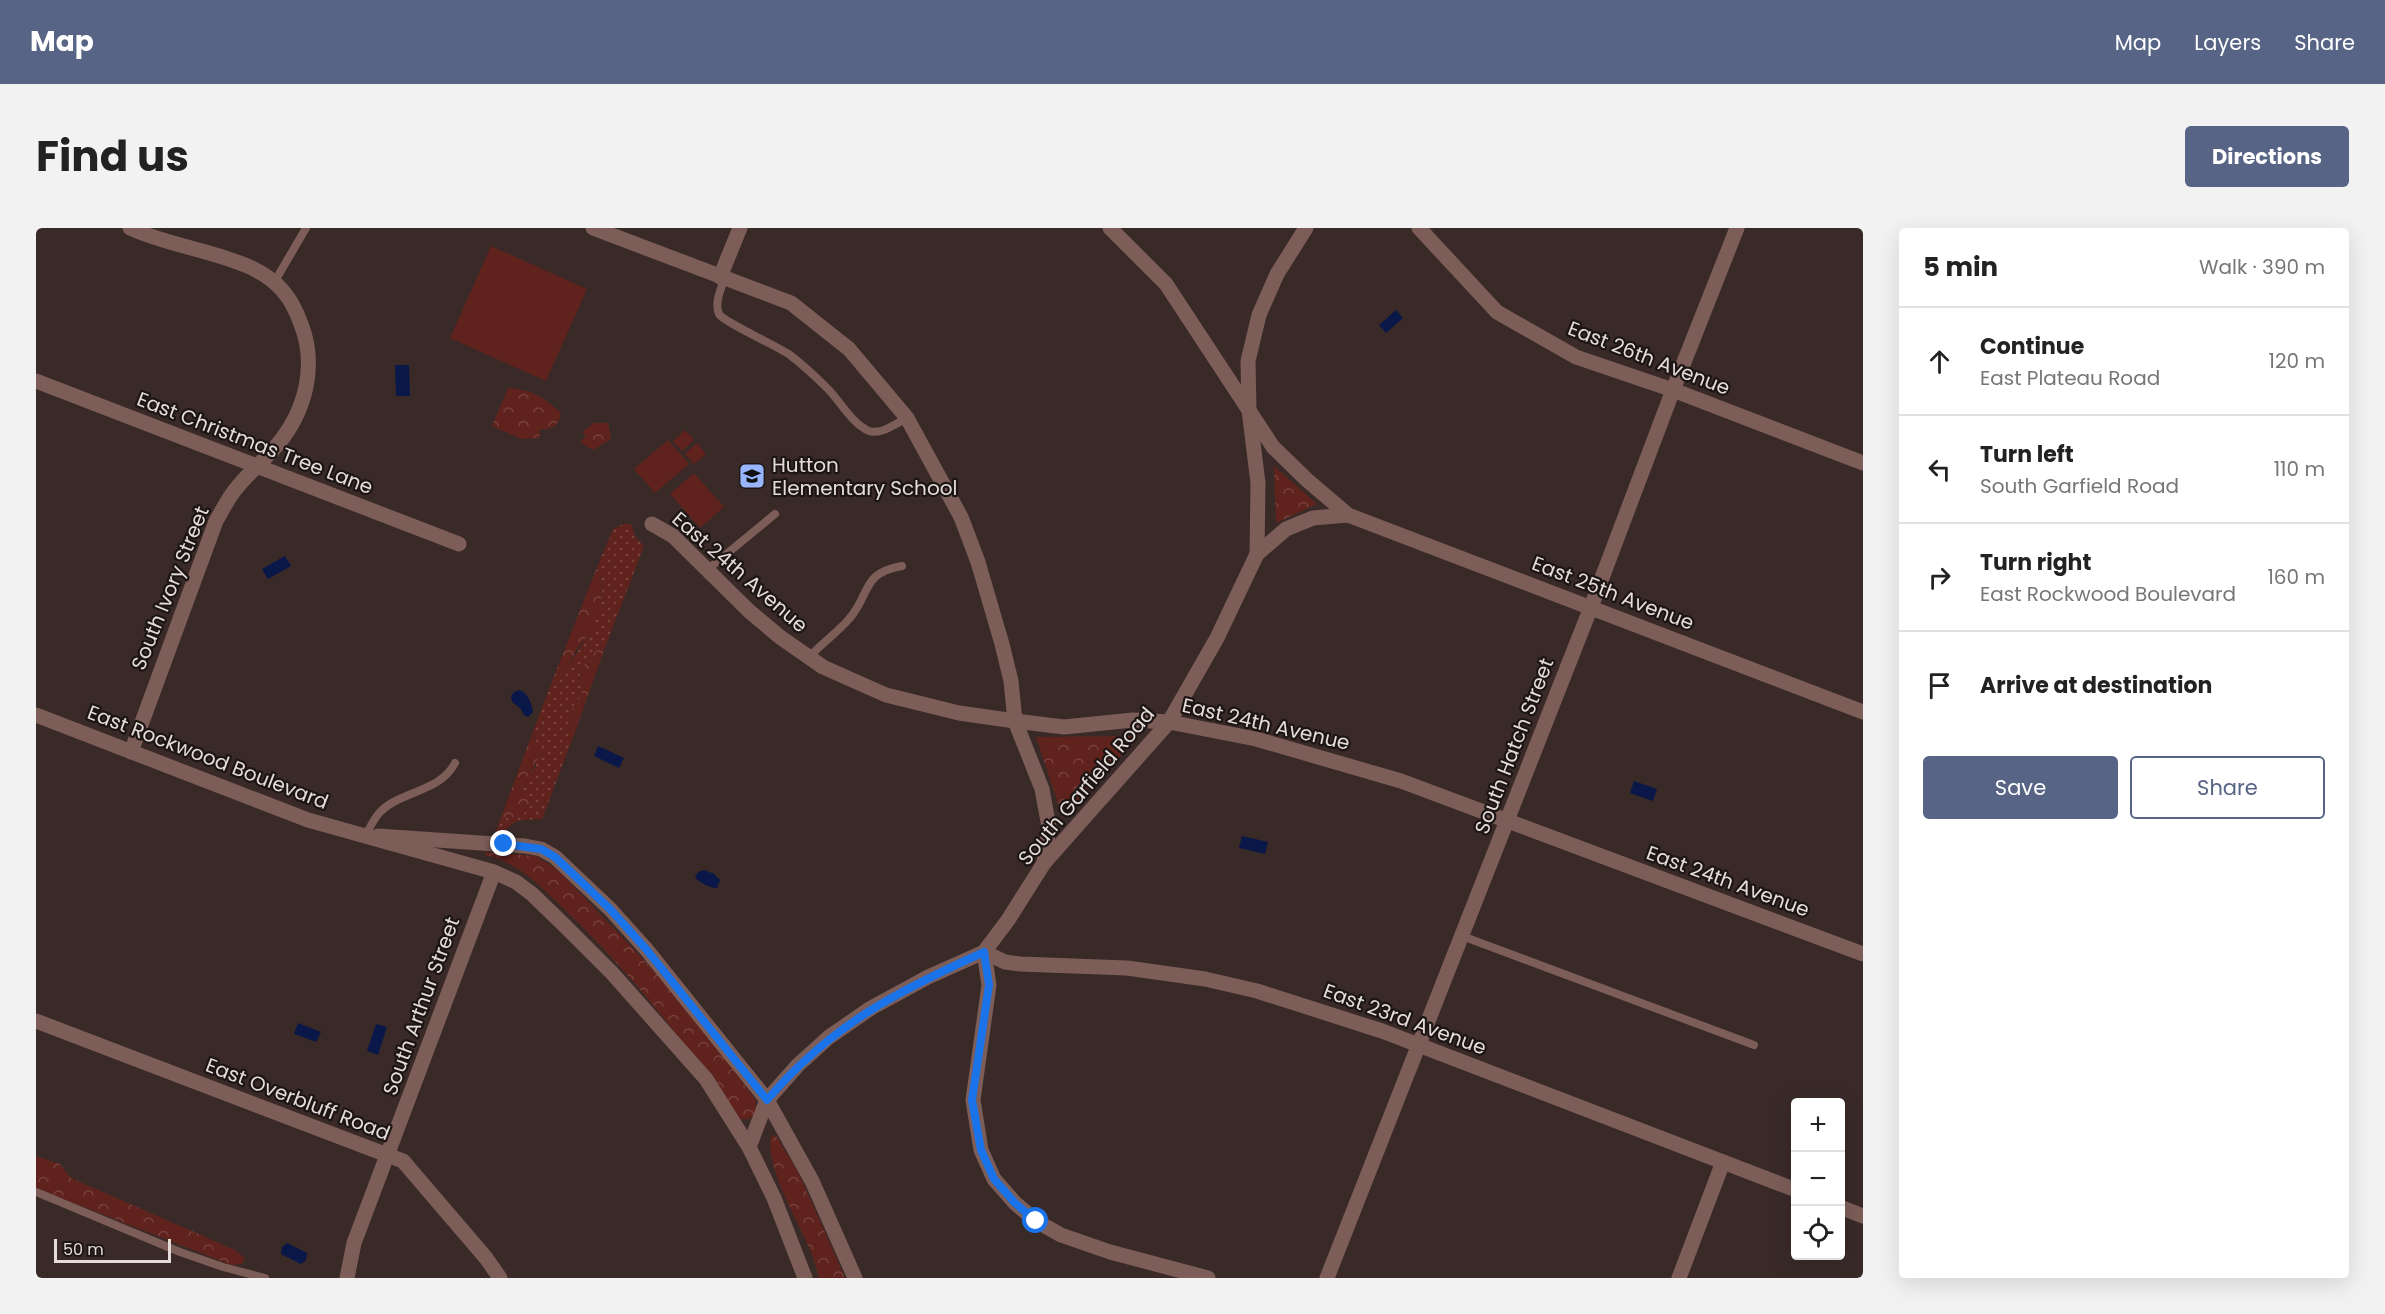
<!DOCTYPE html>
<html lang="en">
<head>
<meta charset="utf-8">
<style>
  body { margin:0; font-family:Poppins,sans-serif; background:#f2f2f2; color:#222 }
  .controls { position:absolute; right:18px; bottom:18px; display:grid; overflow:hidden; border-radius:6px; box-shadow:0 6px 24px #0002 }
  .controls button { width:54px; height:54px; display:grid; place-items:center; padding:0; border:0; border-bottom:2px solid #e0e0e0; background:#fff; color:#222; font:30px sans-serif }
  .scale { position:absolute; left:18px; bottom:15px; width:117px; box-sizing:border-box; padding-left:6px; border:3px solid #e5dbd9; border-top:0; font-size:16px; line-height:21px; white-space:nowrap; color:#e5dbd9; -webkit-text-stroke:4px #1b1514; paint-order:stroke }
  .stop { position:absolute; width:18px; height:18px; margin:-14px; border:4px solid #1a73e8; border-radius:50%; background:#fff }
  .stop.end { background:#1a73e8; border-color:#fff; box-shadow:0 2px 6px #0008 }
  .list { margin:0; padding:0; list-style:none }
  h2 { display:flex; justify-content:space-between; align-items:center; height:78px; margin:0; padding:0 24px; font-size:26px }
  h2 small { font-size:20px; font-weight:400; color:#767676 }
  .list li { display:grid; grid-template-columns:39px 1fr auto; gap:18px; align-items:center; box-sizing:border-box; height:108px; padding:0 24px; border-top:2px solid #e0e0e0 }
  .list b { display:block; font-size:22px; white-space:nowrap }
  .list p { margin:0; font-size:20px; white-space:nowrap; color:#767676 }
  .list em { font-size:20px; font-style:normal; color:#767676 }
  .actions { display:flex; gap:12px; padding:18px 24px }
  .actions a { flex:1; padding:14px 0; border:2px solid #576485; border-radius:6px; text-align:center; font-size:21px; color:#576485 }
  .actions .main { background:#576485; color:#fff }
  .icon { flex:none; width:33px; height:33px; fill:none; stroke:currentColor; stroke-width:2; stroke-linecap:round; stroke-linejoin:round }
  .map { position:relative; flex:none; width:1827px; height:1050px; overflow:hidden; border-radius:6px }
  header { display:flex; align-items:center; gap:36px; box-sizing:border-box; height:84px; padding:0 30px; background:#576485; color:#fff }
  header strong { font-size:28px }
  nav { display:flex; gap:33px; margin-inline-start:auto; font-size:21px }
  .intro { display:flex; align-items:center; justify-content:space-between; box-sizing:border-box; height:144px; padding:0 36px }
  h1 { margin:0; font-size:42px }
  .button { padding:15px 27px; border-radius:6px; background:#576485; color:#fff; font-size:21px; font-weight:700 }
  main { display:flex; gap:36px; padding:0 36px }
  aside { flex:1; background:#fff; border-radius:6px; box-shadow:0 6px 24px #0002 }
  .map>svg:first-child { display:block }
  .grass { fill:url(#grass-dots) }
  .forest { fill:url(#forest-crowns) }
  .pitch { fill:#60221c }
  .water { fill:#0a1749 }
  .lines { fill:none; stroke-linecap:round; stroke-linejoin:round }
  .service { stroke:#7c5d58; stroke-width:8 }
  .minor { stroke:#7c5d58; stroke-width:15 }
  .tertiary { stroke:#7c5d58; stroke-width:15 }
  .route { stroke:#1a73e8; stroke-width:8 }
  .labels { text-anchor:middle; stroke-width:4.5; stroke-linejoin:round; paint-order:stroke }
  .street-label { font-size:20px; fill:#e5dbd9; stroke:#1b1514 }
  .poi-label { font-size:20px; fill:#e5dbd9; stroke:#1b1514; text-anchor:start }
</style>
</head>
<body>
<header>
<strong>Map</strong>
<nav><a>Map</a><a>Layers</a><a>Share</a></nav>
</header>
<div class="intro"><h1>Find us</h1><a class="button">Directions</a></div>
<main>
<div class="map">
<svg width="1827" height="1050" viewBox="0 0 1827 1050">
  <defs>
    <pattern id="grass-dots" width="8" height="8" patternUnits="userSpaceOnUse" patternTransform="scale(1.5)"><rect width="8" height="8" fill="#60221c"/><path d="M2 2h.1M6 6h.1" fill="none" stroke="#77423c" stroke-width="1.8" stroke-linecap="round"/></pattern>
    <pattern id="forest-crowns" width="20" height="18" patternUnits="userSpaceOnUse" patternTransform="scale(1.5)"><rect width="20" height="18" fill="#60221c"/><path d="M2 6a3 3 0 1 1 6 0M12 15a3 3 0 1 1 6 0" fill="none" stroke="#77423c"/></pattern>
  </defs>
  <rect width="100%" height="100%" fill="#392a28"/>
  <path class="grass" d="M 590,295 L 596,297 L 599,309 L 608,318 L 568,422 L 562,421 L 550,434 L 543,449 L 546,461 L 544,470 L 537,478 L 534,499 L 539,504 L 506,591 C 491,592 473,590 468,607 L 459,606 L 465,589 L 475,590 L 490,549 L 500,539 L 500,511 L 496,506 L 519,446 L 526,446 C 544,423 580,368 561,339 L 577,301 Z"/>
  <g class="forest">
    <path d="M 472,160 C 495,161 509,170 525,185 C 522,199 517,201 503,202 L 504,210 L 485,211 L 456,198 Z"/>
    <path d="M 558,195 L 572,195 L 575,211 L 557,222 L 544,214 L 550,209 L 546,204 Z"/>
    <path d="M 1238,238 L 1281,276 L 1240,295 Z"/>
    <path d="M 561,339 C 571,354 564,388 555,403 C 553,407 549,410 546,414 C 538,424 534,436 526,446 L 519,446 Z"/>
    <path d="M 562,421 L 568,422 L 539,504 L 534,499 L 537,478 L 544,470 L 546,461 L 543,450 L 550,434 Z"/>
    <path d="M 496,506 C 513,530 493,541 485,562 L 495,569 L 495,576 L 487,587 L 475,590 L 465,589 Z"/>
    <path d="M 1103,508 L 1027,590 L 1000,509 Z"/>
    <path d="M 450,624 L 500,628 L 522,642 L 624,749 L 671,806 L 719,871 C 723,883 716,896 703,890 C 651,817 596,746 530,683 C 506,660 484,635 449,627 Z"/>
    <path d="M 736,907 L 741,909 L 763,946 L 809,1050 L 783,1050 C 781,1041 778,1032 775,1024 C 765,999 725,931 736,907 Z"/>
    <path d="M 0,928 L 24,936 L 35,950 L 199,1022 L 209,1030 L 206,1036 L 195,1037 L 0,960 Z"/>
  </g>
  <g class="pitch">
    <path d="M 455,18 L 551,61 L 510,153 L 414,110 Z"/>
    <path d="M 649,202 L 658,212 L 646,223 L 637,213 Z"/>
    <path d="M 632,212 L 653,236 L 619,265 L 598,241 Z"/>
    <path d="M 661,215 L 670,226 L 658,236 L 649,226 Z"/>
    <path d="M 658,245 L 688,279 L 664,300 L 634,266 Z"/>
  </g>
  <g class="water">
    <path d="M 1360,82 L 1367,90 L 1350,105 L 1343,97 Z"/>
    <path d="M 359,137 L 373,137 L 374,168 L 360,168 Z"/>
    <path d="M 249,328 L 255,338 L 232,351 L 226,341 Z"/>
    <path d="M 484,462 C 492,466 496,475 497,484 L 492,489 L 488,487 L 484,480 L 476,474 L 475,468 L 478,464 Z"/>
    <path d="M 562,518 L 588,530 L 583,540 L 558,528 Z"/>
    <path d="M 1598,553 L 1621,561 L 1617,573 L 1594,565 Z"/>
    <path d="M 1206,608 L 1232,614 L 1229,626 L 1203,620 Z"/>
    <path d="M 668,642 L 678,646 L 684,652 L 681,660 C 675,660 663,655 659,649 L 662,644 Z"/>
    <path d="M 262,795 L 285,804 L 280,814 L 258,806 Z"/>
    <path d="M 340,796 L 351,799 L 342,827 L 331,823 Z"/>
    <path d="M 251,1015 L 271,1025 L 270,1032 L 265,1036 L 245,1026 L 246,1019 Z"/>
  </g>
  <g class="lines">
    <g class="service">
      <path d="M 688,51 C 685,62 678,75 683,86 C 686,93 741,118 754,127 C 767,137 780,149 792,161 C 804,173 816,196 833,203 C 845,207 861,195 871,190"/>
      <path d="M 239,53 L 270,0"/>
      <path d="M 671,342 L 739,286"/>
      <path d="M 773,429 C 785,416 803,403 813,391 C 835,366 825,345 866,338"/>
      <path d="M 330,607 C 334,599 338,590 345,583 C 366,563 405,563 419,535"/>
      <path d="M 1426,708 L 1718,817"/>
      <path d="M 0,964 L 144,1024 L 187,1039 L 229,1050"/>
    </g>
    <g class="minor">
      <path d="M 94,0 C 133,18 177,22 216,40 C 242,53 255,68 265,96 C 281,137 270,182 242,216 C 229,232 212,245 199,262 C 191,272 186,283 180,293 L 95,524"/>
      <path d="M 557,0 L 755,75 L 813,121 L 871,190 L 925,289 L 942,334 L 966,416 L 975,453 L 979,493 L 1006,561 L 1013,599 L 1008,635"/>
      <path d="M 1074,0 L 1130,56 L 1237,219 L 1271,252 L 1312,287 L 1827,484"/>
      <path d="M 1383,0 L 1461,84 L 1540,129 L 1637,162 L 1827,235"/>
      <path d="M 684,49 L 704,0"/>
      <path d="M 0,153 L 423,316"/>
      <path d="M 616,296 L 637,308 L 713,383 L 744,409 L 787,439 L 850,467 L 923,485 L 979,493 L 1028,499 L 1097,492 L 1133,494 L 1220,511 L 1365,553 L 1827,726"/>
      <path d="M 1221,326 L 1250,301 L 1277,290 L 1312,287"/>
      <path d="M 342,608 L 489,618 L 505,621 L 519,629 L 574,681 L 610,721 L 731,872 L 776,953 L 819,1050"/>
      <path d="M 948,724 L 969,734 L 984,736 L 1091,740 L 1169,751 L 1221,763 L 1346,803 L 1760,962"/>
      <path d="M 948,724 L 953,757 L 937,872 L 945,922 L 958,951 L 979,975 L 1000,993 L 1025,1007 L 1074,1024 L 1172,1050"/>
      <path d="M 0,793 L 367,933 L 450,1030 L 464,1050"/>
      <path d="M 713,919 L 731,872 L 762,837 L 793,809 L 835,780 L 892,749 L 948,724 L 972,692 L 1008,635 L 1133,494 L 1181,410 L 1221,326 L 1222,255 L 1213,182 L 1212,133 L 1223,87 L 1241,46 L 1270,0"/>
      <path d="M 1804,979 L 1827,988"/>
      <path d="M 311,1050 L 318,1015 L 458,644"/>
      <path d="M 1291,1050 L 1555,379 L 1637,162 L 1701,0"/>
      <path d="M 1643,1050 L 1687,934"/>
    </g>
    <path class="tertiary" d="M 0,487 L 272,592 L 458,644 L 480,654 L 496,666 L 528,697 L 576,745 L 670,851 L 713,919 L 738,970 L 769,1050"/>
  </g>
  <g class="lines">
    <path class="route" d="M 468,616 L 505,621 L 519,629 L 574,681 L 610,721 L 731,872 C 795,797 860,764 948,724 L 953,757 L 936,872 L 945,922 L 958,951 L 979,975 L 1000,993"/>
  </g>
  <defs>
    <symbol id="school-square" viewBox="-11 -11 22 22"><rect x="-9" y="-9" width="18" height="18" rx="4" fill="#98b5fd" stroke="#1b1514"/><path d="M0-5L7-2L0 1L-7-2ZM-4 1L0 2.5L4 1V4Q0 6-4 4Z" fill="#111"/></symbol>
  </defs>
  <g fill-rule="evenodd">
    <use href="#school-square" x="701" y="233" width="30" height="30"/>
  </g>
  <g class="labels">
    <g class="street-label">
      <text transform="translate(1613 130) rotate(21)" y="7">East 26th Avenue</text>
      <text transform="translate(219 215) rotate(21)" y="7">East Christmas Tree Lane</text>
      <text transform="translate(704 344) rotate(41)" y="7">East 24th Avenue</text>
      <text transform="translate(134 360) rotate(-68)" y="7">South Ivory Street</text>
      <text transform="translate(1577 365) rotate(21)" y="7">East 25th Avenue</text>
      <text transform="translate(1230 496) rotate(13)" y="7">East 24th Avenue</text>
      <text transform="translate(1478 518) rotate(-69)" y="7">South Hatch Street</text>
      <text transform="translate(172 529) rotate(21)" y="7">East Rockwood Boulevard</text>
      <text transform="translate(1050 558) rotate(-50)" y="7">South Garfield Road</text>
      <text transform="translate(1692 653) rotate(20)" y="7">East 24th Avenue</text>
      <text transform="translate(385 778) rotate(-70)" y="7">South Arthur Street</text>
      <text transform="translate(1369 791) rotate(20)" y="7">East 23rd Avenue</text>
      <text transform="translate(262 871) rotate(21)" y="7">East Overbluff Road</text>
    </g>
    <g class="poi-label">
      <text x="736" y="244">Hutton<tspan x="736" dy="23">Elementary School</tspan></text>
    </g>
  </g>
</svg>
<div class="controls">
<button>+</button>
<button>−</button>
<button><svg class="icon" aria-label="locate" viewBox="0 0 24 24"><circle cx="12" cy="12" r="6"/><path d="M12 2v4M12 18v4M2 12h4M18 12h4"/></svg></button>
</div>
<div class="scale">50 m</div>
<div class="stop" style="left:1000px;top:993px"></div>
<div class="stop end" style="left:468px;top:616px"></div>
</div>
<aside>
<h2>5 min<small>Walk · 390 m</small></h2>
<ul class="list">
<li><svg class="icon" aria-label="ahead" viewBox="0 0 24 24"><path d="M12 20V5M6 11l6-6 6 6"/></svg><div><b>Continue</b><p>East Plateau Road</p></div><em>120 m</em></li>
<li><svg class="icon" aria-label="left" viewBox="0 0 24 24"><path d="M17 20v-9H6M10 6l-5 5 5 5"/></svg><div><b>Turn left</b><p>South Garfield Road</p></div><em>110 m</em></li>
<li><svg class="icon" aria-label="right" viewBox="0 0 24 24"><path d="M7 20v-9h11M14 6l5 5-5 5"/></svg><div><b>Turn right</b><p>East Rockwood Boulevard</p></div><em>160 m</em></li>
<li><svg class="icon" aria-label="arrive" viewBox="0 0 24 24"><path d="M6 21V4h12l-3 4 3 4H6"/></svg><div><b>Arrive at destination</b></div></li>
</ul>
<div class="actions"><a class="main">Save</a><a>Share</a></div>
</aside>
</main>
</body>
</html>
